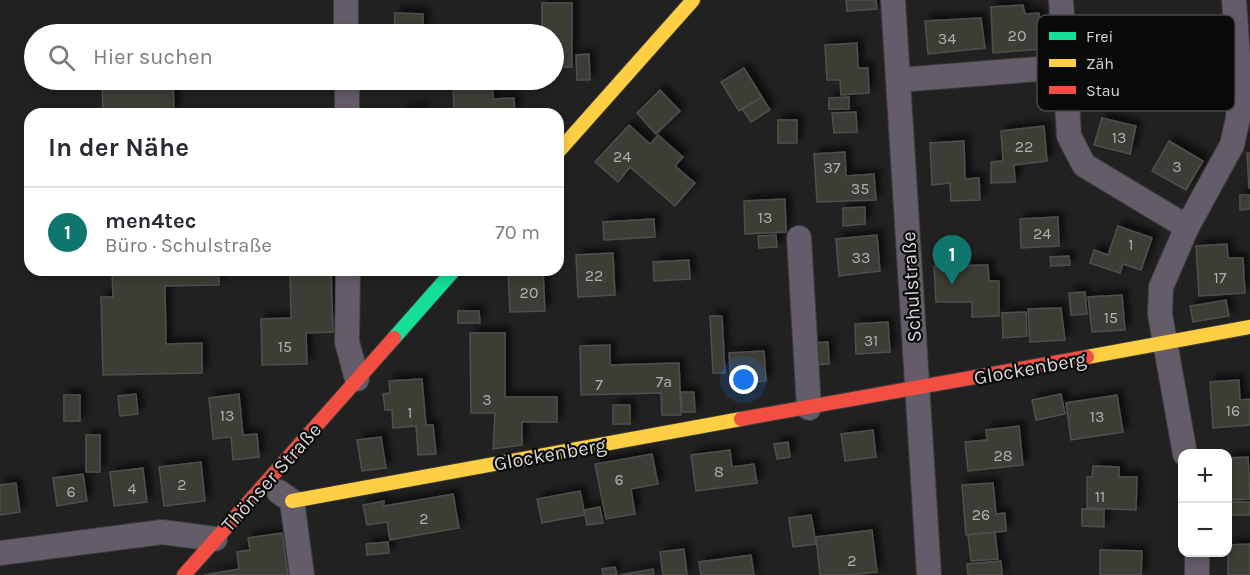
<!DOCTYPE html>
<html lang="de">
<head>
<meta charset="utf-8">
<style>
  body { margin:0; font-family:Karla,sans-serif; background:#f2f2f3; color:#2b2b33 }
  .controls { position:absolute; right:18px; bottom:18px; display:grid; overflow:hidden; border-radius:12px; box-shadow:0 3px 9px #0003 }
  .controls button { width:54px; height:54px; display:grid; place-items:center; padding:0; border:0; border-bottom:2px solid #e1e1e2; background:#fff; color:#2b2b33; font:30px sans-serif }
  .you { position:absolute; left:744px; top:380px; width:21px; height:21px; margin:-15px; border:4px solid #fff; border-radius:50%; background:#1a73e8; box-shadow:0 0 0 9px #1a73e833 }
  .badge { display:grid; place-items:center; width:39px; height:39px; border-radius:50%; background:#0f766e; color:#fff; font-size:20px; font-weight:700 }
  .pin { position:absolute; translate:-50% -50px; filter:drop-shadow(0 2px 3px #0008) }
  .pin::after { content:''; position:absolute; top:32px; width:21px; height:18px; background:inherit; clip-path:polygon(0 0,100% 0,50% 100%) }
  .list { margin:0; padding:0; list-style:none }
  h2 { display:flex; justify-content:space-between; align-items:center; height:78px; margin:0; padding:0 24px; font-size:26px }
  h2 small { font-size:20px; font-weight:400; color:#7c7c81 }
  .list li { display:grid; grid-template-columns:39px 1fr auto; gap:18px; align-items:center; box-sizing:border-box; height:90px; padding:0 24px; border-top:2px solid #e1e1e2 }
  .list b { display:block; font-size:22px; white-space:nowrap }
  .list p { margin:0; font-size:20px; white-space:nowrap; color:#7c7c81 }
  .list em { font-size:20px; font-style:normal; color:#7c7c81 }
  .icon { flex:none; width:33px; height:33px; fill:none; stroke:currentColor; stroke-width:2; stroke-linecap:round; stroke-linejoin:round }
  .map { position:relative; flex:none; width:1250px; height:575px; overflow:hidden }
  .search { position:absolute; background:#fff; box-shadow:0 3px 9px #0003; left:24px; top:24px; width:540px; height:66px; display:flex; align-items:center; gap:15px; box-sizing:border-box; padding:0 21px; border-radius:33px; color:#7c7c81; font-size:22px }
  .panel { position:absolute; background:#fff; box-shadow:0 3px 9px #0003; left:24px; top:108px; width:540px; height:168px; border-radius:18px }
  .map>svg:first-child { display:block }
  .building { fill:#3e3d35; stroke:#4f4f4e; stroke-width:1.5; filter:url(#shadow) }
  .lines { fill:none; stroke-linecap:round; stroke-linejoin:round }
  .street-casing { stroke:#3e3e3e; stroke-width:26 }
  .fast-casing { stroke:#3e3e3e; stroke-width:16 }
  .slow-casing { stroke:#3e3e3e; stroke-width:16 }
  .jam-casing { stroke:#3e3e3e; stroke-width:16 }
  .street { stroke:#645c69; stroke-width:24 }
  .fast { stroke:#16e098; stroke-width:14 }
  .slow { stroke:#ffcf43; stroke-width:14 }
  .jam { stroke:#f24e42; stroke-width:14 }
  .labels { text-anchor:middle; stroke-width:4.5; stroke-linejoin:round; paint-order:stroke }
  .number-label { font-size:16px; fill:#b1b0af }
  .street-label { font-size:20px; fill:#d7d7d8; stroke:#0a0a0b }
  .key { fill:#0a0a0b; stroke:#484848; stroke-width:1.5 }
  .key-label { font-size:16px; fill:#d7d7d8 }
</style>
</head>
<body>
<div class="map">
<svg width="1250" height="575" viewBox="0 0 1250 575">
  <defs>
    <filter id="shadow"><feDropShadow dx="5.5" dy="-5.5" stdDeviation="3" flood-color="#0009"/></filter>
  </defs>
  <rect width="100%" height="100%" fill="#212121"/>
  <g class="building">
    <path d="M 846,0 L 876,0 L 877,9 L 847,11 Z"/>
    <path d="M 542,3 L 572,3 L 572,67 L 554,67 L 554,34 L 542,34 Z"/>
    <path d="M 1023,5 L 1025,14 L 1039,13 L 1042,49 L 993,53 L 991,7 Z"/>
    <path d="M 395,13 L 423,14 L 423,34 L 394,34 Z"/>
    <path d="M 981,18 L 985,48 L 928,54 L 925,21 Z"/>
    <path d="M 857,43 L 858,68 L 868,68 L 869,93 L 841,95 L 840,80 L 827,80 L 825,45 Z"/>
    <path d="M 589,54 L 590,80 L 577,80 L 576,55 Z"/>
    <path d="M 744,68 L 762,97 L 739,111 L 721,82 Z"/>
    <path d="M 102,80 L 173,80 L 174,114 L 103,114 Z"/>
    <path d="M 453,80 L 493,80 L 493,99 L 514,98 L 515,114 L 454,114 Z"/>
    <path d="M 660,90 L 680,111 L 656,134 L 637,113 Z"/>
    <path d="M 762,97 L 770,110 L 751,122 L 742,109 Z"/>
    <path d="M 849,97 L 849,109 L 829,109 L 829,98 Z"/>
    <path d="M 422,109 L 425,114 L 400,114 L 400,111 Z"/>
    <path d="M 856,112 L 857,132 L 834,133 L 832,113 Z"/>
    <path d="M 1102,118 L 1136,126 L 1130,154 L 1094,145 Z"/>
    <rect x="778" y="120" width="19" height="23"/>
    <path d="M 629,125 L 650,144 L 658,135 L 683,157 L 675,166 L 695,183 L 675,206 L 630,167 L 618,182 L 595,162 Z"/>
    <path d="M 1044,126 L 1047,161 L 1014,165 L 1015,182 L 991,183 L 991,162 L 1003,161 L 1001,131 Z"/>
    <path d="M 964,141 L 965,179 L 979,178 L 980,200 L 951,201 L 950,183 L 932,185 L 930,143 Z"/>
    <path d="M 1169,141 L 1203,161 L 1186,190 L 1152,171 Z"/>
    <path d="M 845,152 L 846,176 L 874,174 L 876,200 L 817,202 L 814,154 Z"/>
    <path d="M 1247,153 L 1250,153 L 1250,188 L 1249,188 Z"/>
    <path d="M 1240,195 L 1250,195 L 1250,209 L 1240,210 Z"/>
    <path d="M 785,199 L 786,232 L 745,234 L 744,201 Z"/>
    <path d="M 865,207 L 865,224 L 843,226 L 843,208 Z"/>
    <path d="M 1058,217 L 1059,246 L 1021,248 L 1020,219 Z"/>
    <path d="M 654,219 L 655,237 L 604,240 L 603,222 Z"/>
    <path d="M 1118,226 L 1152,238 L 1141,270 L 1123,264 L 1120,273 L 1090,263 L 1094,250 L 1108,255 Z"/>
    <path d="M 776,235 L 777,247 L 759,248 L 758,236 Z"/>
    <path d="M 877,235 L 880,271 L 839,276 L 836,239 Z"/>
    <path d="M 1227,244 L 1228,258 L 1243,258 L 1245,293 L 1199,296 L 1196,246 Z"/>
    <path d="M 613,253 L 615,295 L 578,297 L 576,255 Z"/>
    <path d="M 1069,256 L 1070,265 L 1051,266 L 1050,257 Z"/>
    <path d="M 689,260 L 690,279 L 654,281 L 653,262 Z"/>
    <path d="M 988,265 L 989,281 L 999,281 L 999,316 L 972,317 L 972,302 L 936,302 L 934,266 Z"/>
    <path d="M 112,270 L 219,270 L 219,285 L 165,286 L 166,344 L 202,343 L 202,373 L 103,375 L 101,297 L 113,297 Z"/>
    <path d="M 290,270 L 331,270 L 333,332 L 306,333 L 307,364 L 262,365 L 261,319 L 291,318 Z"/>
    <path d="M 508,270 L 543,270 L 545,311 L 510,312 Z"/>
    <path d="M 1085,292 L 1087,314 L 1071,315 L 1069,293 Z"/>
    <path d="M 1122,295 L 1125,330 L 1092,332 L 1088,297 Z"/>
    <path d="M 1226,300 L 1229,316 L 1193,322 L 1190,306 Z"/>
    <path d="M 1061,308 L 1065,340 L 1030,342 L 1028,309 Z"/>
    <path d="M 458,311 L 479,311 L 480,323 L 458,323 Z"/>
    <path d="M 1026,312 L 1027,336 L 1003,338 L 1002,313 Z"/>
    <path d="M 710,316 L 722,316 L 725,373 L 713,373 Z"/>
    <path d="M 888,322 L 890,352 L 856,354 L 855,324 Z"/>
    <path d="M 470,333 L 505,333 L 505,397 L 557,397 L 557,422 L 522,422 L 522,445 L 493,449 L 495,413 L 471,413 Z"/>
    <path d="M 828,342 L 829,364 L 811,365 L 810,343 Z"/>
    <path d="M 610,345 L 610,365 L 679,363 L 681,415 L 662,415 L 661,393 L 581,395 L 580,346 Z"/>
    <path d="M 764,351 L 766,381 L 731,383 L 729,353 Z"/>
    <path d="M 422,379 L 426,425 L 433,425 L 436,454 L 418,455 L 416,426 L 393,428 L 392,410 L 385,410 L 383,394 L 390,393 L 389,381 Z"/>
    <path d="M 1239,380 L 1240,400 L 1250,399 L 1250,425 L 1213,428 L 1210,382 Z"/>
    <path d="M 681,392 L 694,392 L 695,412 L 682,412 Z"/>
    <path d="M 136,394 L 138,414 L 120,416 L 118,396 Z"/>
    <path d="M 239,394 L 243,435 L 257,434 L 259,457 L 233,460 L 231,437 L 213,439 L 209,398 Z"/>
    <path d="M 1061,394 L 1065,414 L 1036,420 L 1032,400 Z"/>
    <rect x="64" y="395" width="16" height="26"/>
    <path d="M 1117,395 L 1123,432 L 1071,440 L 1066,403 Z"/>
    <rect x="613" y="405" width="17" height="19"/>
    <path d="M 1019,426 L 1023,465 L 968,471 L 965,442 L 987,440 L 986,430 Z"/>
    <path d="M 873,430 L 876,457 L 845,461 L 841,434 Z"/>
    <rect x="86" y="435" width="14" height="37"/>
    <path d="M 381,437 L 386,468 L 362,471 L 357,440 Z"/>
    <path d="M 788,442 L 790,457 L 777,459 L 774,444 Z"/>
    <path d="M 730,450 L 732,467 L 754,464 L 757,483 L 696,491 L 691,455 Z"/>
    <path d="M 652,454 L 658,484 L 631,489 L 635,514 L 606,519 L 595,464 Z"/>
    <path d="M 1248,457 L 1250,499 L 1228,500 L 1228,458 Z"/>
    <path d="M 201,462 L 205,501 L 164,506 L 159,467 Z"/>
    <path d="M 1093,466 L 1119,467 L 1119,477 L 1137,477 L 1136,510 L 1087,508 L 1087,477 L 1092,477 Z"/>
    <path d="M 143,468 L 147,502 L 114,506 L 110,472 Z"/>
    <path d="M 83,474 L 87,501 L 57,506 L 53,478 Z"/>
    <path d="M 16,483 L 20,512 L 0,515 L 0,485 Z"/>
    <path d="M 993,483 L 996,514 L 1005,513 L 1006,531 L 966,535 L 962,485 Z"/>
    <path d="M 580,491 L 585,515 L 542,523 L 537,499 Z"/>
    <path d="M 453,494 L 459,528 L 390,540 L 387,522 L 367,525 L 363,505 L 384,501 L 384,506 Z"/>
    <rect x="1228" y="502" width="22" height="13"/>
    <path d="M 600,507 L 603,523 L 587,525 L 584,510 Z"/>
    <path d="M 1082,509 L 1104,510 L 1104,527 L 1082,526 Z"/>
    <path d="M 811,515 L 816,544 L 793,547 L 789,518 Z"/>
    <path d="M 872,530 L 877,572 L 847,575 L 820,575 L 816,537 Z"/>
    <path d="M 995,532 L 998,559 L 971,561 L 968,535 Z"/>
    <path d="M 282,533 L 288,575 L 204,575 L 239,569 L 237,552 L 250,550 L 248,538 Z"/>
    <path d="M 388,542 L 389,553 L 367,555 L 366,544 Z"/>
    <path d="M 1250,544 L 1250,575 L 1228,575 L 1228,545 Z"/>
    <path d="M 684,549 L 687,575 L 663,575 L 660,552 Z"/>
    <path d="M 1100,550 L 1142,551 L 1141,575 L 1100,575 Z"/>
    <path d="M 751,555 L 754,575 L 701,575 L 699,562 Z"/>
    <path d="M 1001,561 L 1002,575 L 968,575 L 967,564 Z"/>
    <path d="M 615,567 L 617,575 L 603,575 L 602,569 Z"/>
    <path d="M 653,569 L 654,575 L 620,575 Z"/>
  </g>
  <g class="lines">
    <defs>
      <g id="street">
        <path d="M 346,0 L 346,34"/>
        <path d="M 893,0 L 929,575"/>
        <path d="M 1061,0 L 1069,136 L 1084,165 L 1187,227"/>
        <path d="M 347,80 L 347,114"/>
        <path d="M 899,80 L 1064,67"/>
        <path d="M 799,238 L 809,408"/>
        <path d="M 348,270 L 347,342 L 357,379"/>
        <path d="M 1185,454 L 1160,314 L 1161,287 L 1187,227 L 1232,145 L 1238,118 L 1240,85 L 1234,0"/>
        <path d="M 279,492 L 292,501 L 302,575"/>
        <path d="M 1197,552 L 1197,575"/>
        <path d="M 0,553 L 162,532 L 215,539"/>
      </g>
      <path id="fast" d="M 394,338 L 454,270"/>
      <g id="slow">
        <path d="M 558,152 L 693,0"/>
        <path d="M 1087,357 L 1250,327"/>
        <path d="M 292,501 L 741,419"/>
      </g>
      <g id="jam">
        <path d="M 741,419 L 1087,357"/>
        <path d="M 184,575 L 394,338"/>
      </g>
    </defs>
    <use href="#street" class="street-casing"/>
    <use href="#fast" class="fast-casing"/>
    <use href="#slow" class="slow-casing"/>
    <use href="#jam" class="jam-casing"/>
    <use href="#street" class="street"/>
    <use href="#fast" class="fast"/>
    <use href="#slow" class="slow"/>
    <use href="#jam" class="jam"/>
  </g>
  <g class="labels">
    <g class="number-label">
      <text x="1017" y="41">20</text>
      <text x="947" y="44">34</text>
      <text x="1119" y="143">13</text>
      <text x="1024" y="152">22</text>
      <text x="622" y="162">24</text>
      <text x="1177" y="172">3</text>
      <text x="832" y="173">37</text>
      <text x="860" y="194">35</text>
      <text x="765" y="223">13</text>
      <text x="1042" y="239">24</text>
      <text x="1131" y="250">1</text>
      <text x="861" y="263">33</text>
      <text x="594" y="281">22</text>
      <text x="1220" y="283">17</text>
      <text x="529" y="298">20</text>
      <text x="1111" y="323">15</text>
      <text x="871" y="346">31</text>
      <text x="285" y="352">15</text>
      <text x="664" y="387">7a</text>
      <text x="599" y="390">7</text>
      <text x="487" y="405">3</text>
      <text x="1233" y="416">16</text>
      <text x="410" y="418">1</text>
      <text x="227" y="421">13</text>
      <text x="1097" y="422">13</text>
      <text x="1003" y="461">28</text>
      <text x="719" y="477">8</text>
      <text x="619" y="485">6</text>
      <text x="182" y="490">2</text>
      <text x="132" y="494">4</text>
      <text x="71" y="497">6</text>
      <text x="1100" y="502">11</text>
      <text x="981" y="520">26</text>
      <text x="424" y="524">2</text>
      <text x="852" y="566">2</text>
    </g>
    <g class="street-label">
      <text transform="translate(911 287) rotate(-93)" y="7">Schulstraße</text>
      <text transform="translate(1030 368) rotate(-10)" y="7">Glockenberg</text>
      <text transform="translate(550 454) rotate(-10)" y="7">Glockenberg</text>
      <text transform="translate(271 477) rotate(-48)" y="7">Thönser Straße</text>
    </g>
  </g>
  <rect x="1037" y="15" width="198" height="96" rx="9" class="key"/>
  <rect x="1049" y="32" width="27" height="8" fill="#16e098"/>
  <rect x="1049" y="59" width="27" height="8" fill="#ffcf43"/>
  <rect x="1049" y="86" width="27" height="8" fill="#f24e42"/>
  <g class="key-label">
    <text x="1086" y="42">Frei</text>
    <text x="1086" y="69">Zäh</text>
    <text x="1086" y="96">Stau</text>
  </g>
</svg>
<div class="controls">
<button>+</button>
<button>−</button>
</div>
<div class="you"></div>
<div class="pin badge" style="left:952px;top:285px">1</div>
<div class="search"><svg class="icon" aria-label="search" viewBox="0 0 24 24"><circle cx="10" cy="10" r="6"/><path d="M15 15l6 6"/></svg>Hier suchen</div>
<section class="panel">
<h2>In der Nähe<small></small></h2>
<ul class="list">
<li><span class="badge">1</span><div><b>men4tec</b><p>Büro · Schulstraße</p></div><em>70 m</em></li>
</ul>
</section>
</div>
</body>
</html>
